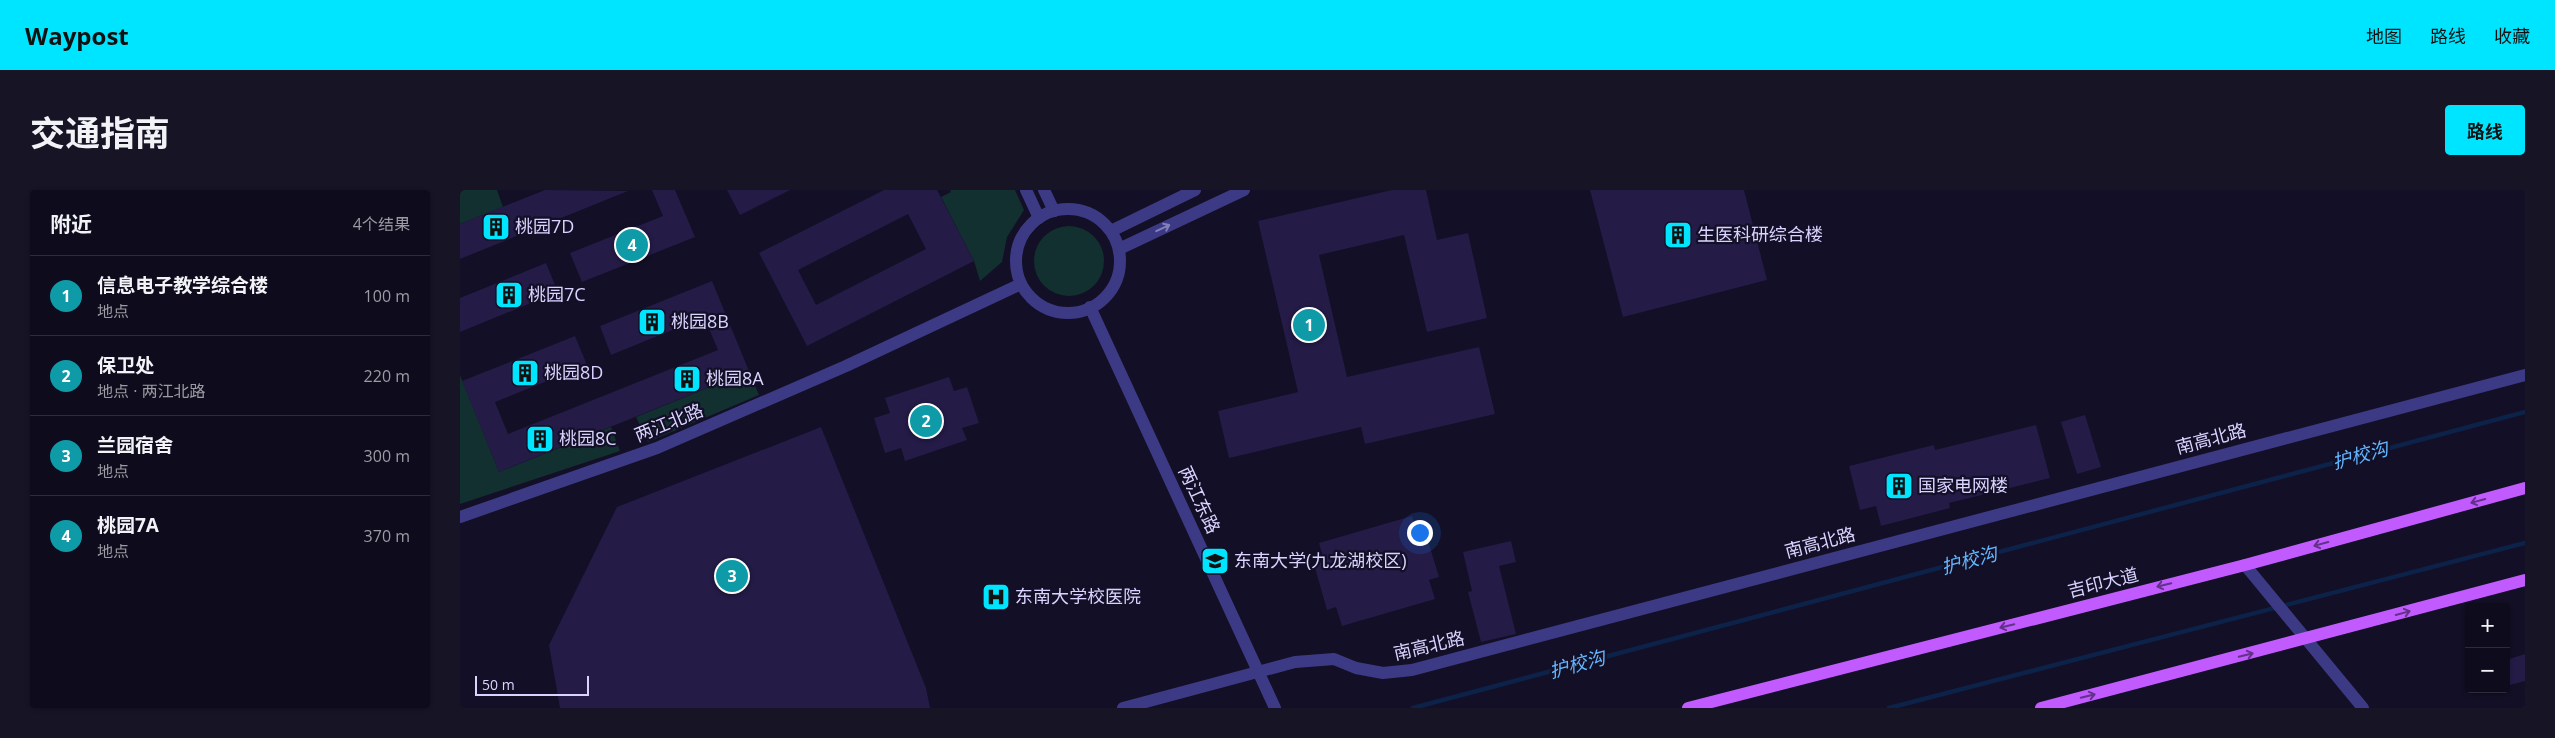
<!DOCTYPE html>
<html lang="zh">
<head>
<meta charset="utf-8">
<style>
  body { margin:0; font-family:"Open Sans","Noto Sans SC",sans-serif; background:#171425; color:#f1f3f6 }
  .controls { position:absolute; right:15px; bottom:15px; display:grid; overflow:hidden; border-radius:5px; box-shadow:0 1px 4px #0004 }
  .controls button { width:45px; height:45px; display:grid; place-items:center; padding:0; border:0; border-bottom:1px solid #2e2b3b; background:#0e0b1c; color:#f1f3f6; font:25px sans-serif }
  .scale { position:absolute; left:15px; bottom:12px; width:114px; box-sizing:border-box; padding-left:5px; border:2px solid #d9d4ff; border-top:0; font-size:14px; line-height:18px; white-space:nowrap; color:#d9d4ff; -webkit-text-stroke:4px #130f26; paint-order:stroke }
  .you { position:absolute; left:959px; top:342px; width:18px; height:18px; margin:-12px; border:4px solid #fff; border-radius:50%; background:#1a73e8; box-shadow:0 0 0 8px #1a73e833 }
  .badge { display:grid; place-items:center; width:32px; height:32px; border-radius:50%; background:#00e5ff; color:#fff; font-size:16px; font-weight:700 }
  .pin { position:absolute; translate:-50% -50%; border:2px solid #fff; box-shadow:0 1px 5px #0006 }
  .list { margin:0; padding:0; list-style:none }
  h2 { display:flex; justify-content:space-between; align-items:center; height:65px; margin:0; padding:0 20px; font-size:21px }
  h2 small { font-size:16px; font-weight:400; color:#9b9ba3 }
  .list li { display:grid; grid-template-columns:32px 1fr auto; gap:15px; align-items:center; box-sizing:border-box; height:80px; padding:0 20px; border-top:1px solid #2e2b3b }
  .list b { display:block; font-size:19px; white-space:nowrap }
  .list p { margin:0; font-size:16px; white-space:nowrap; color:#9b9ba3 }
  .list em { font-size:16px; font-style:normal; color:#9b9ba3 }
  .map { position:relative; flex:none; width:2065px; height:518px; overflow:hidden; border-radius:5px }
  header { display:flex; align-items:center; gap:30px; box-sizing:border-box; height:70px; padding:0 25px; background:#00e5ff; color:#111 }
  header strong { font-size:24px }
  nav { display:flex; gap:28px; margin-inline-start:auto; font-size:18px }
  .intro { display:flex; align-items:center; justify-content:space-between; box-sizing:border-box; height:120px; padding:0 30px }
  h1 { margin:0; font-size:35px }
  .button { padding:12px 22px; border-radius:5px; background:#00e5ff; color:#111; font-size:18px; font-weight:700 }
  main { display:flex; gap:30px; padding:0 30px }
  aside { flex:1; background:#0e0b1c; border-radius:5px; box-shadow:0 1px 4px #0004 }
  .map>svg:first-child { display:block }
  .green { fill:#12302f }
  .lines { fill:none; stroke-linecap:round; stroke-linejoin:round }
  .stream { stroke:#0c2248; stroke-width:4.5 }
  .building { fill:#241b47; fill-rule:evenodd }
  .minor { stroke:#3d3a85; stroke-width:12 }
  .major { stroke:#c25bff; stroke-width:12 }
  .oneway { stroke:#837fbc }
  .oneway2 { stroke:#623188 }
  .labels { text-anchor:middle; stroke-width:4.5; stroke-linejoin:round; paint-order:stroke }
  .poi-label { font-size:18px; fill:#d9d4ff; stroke:#130f26; text-anchor:start }
  .street-label { font-size:18px; fill:#d9d4ff; stroke:#130f26 }
  .water-label { font-size:19px; font-style:italic; fill:#62b6ff; stroke:#130f26 }
</style>
</head>
<body>
<header>
<strong>Waypost</strong>
<nav><a>地图</a><a>路线</a><a>收藏</a></nav>
</header>
<div class="intro"><h1>交通指南</h1><a class="button">路线</a></div>
<main>
<aside>
<h2>附近<small>4个结果</small></h2>
<ul class="list">
<li><span class="badge" style="background:#0f9aa8">1</span><div><b>信息电子教学综合楼</b><p>地点</p></div><em>100 m</em></li>
<li><span class="badge" style="background:#0f9aa8">2</span><div><b>保卫处</b><p>地点 · 两江北路</p></div><em>220 m</em></li>
<li><span class="badge" style="background:#0f9aa8">3</span><div><b>兰园宿舍</b><p>地点</p></div><em>300 m</em></li>
<li><span class="badge" style="background:#0f9aa8">4</span><div><b>桃园7A</b><p>地点</p></div><em>370 m</em></li>
</ul>
</aside>
<div class="map">
<svg width="2065" height="518" viewBox="0 0 2065 518">
  <rect width="100%" height="100%" fill="#130f26"/>
  <g class="green">
    <path d="M 0,0 L 37,0 L 43,17 L 0,34 Z"/>
    <path d="M 490,0 L 555,0 L 564,20 L 547,47 L 542,72 L 520,91 L 514,71 L 481,7 L 491,2 Z"/>
    <circle cx="609" cy="71" r="35"/>
    <path d="M 289,181 L 299,205 L 188,252 L 176,227 Z"/>
    <path d="M 0,185 L 39,282 L 151,237 L 160,261 L 0,314 Z"/>
  </g>
  <g class="lines">
    <g class="stream">
      <path d="M 953,518 L 2065,222"/>
      <path d="M 1429,518 L 2065,353"/>
    </g>
  </g>
  <g class="building">
    <path d="M 85,0 L 168,1 L 0,69 L 0,34 Z"/>
    <path d="M 192,0 L 215,0 L 235,47 L 122,92 L 110,63 L 203,26 Z"/>
    <path d="M 267,0 L 330,0 L 280,25 Z"/>
    <path d="M 424,0 L 477,0 L 514,71 L 347,156 L 299,63 ZM 448,24 L 466,59 L 356,115 L 338,80 Z"/>
    <path d="M 932,0 L 966,0 L 977,50 L 1008,43 L 1027,128 L 967,142 L 944,45 L 859,65 L 887,187 L 1019,157 L 1035,224 L 905,254 L 901,237 L 769,268 L 758,221 L 838,202 L 798,31 Z"/>
    <path d="M 1130,0 L 1284,0 L 1307,90 L 1163,127 Z"/>
    <path d="M 86,73 L 98,102 L 0,142 L 0,108 Z"/>
    <path d="M 252,91 L 289,181 L 39,282 L 2,191 L 115,146 L 127,175 L 35,212 L 48,244 L 258,160 L 244,127 L 151,165 L 140,136 Z"/>
    <path d="M 489,187 L 494,201 L 507,197 L 519,233 L 502,238 L 507,250 L 445,271 L 441,258 L 425,263 L 414,228 L 430,223 L 425,208 Z"/>
    <path d="M 1625,225 L 1641,277 L 1617,284 L 1601,232 Z"/>
    <path d="M 1576,235 L 1590,288 L 1489,313 L 1490,318 L 1421,336 L 1416,316 L 1400,320 L 1389,276 L 1474,255 L 1475,260 Z"/>
    <path d="M 361,237 L 466,498 L 470,518 L 100,518 L 89,455 L 157,317 Z"/>
    <path d="M 952,326 L 958,347 L 966,344 L 979,387 L 969,390 L 975,409 L 882,436 L 876,417 L 867,420 L 854,374 L 864,371 L 859,353 Z"/>
    <path d="M 1051,351 L 1056,372 L 1039,376 L 1056,444 L 1021,452 L 1008,402 L 1012,401 L 1003,362 Z"/>
    <path d="M 2065,464 L 2065,491 L 2046,496 L 2046,470 Z"/>
  </g>
  <g class="lines">
    <g class="minor">
      <path d="M 566,0 L 579,28"/>
      <path d="M 584,0 L 594,21"/>
      <circle cx="608" cy="71" r="52"/>
      <path d="M 651,41 L 735,0"/>
      <path d="M 659,59 L 784,0"/>
      <path d="M 630,117 L 815,518"/>
      <path d="M 0,327 L 197,258 L 386,176 L 561,94"/>
      <path d="M 1785,375 L 1903,518"/>
      <path d="M 663,518 L 835,472 L 874,469 L 896,478 L 923,483 L 952,480 L 2065,185"/>
    </g>
    <g class="major">
      <path d="M 1228,518 L 1785,375 L 2065,298"/>
      <path d="M 1581,518 L 2065,390"/>
    </g>
  </g>
  <defs><path id="oneway-shaft" d="M-6 0H5M1.5-3L5.5 0L1.5 3" fill="none" stroke-width="1.6" stroke-linecap="round" stroke-linejoin="round" transform="scale(1.25)"/></defs>
  <use class="oneway" href="#oneway-shaft" transform="translate(703 38) rotate(-25)"/>
  <g class="oneway2">
    <use href="#oneway-shaft" transform="translate(2018 311) rotate(165)"/>
    <use href="#oneway-shaft" transform="translate(1861 354) rotate(165)"/>
    <use href="#oneway-shaft" transform="translate(1704 395) rotate(166)"/>
    <use href="#oneway-shaft" transform="translate(1943 423) rotate(-15)"/>
    <use href="#oneway-shaft" transform="translate(1547 436) rotate(166)"/>
    <use href="#oneway-shaft" transform="translate(1786 465) rotate(-14)"/>
    <use href="#oneway-shaft" transform="translate(1628 506) rotate(-14)"/>
  </g>
  <defs>
    <symbol id="building-square" viewBox="-11 -11 22 22"><rect x="-9" y="-9" width="18" height="18" rx="4" fill="#00e5ff" stroke="#130f26"/><path d="M-4-6H4V6H1V3H-1V6H-4ZM-2.5-4.3h1.7v1.8h-1.7ZM.8-4.3h1.7v1.8H.8ZM-2.5-1h1.7V.8h-1.7ZM.8-1h1.7V.8H.8Z" fill="#111"/></symbol>
    <symbol id="university-square" viewBox="-11 -11 22 22"><rect x="-9" y="-9" width="18" height="18" rx="4" fill="#00e5ff" stroke="#130f26"/><path d="M0-5L7-2L0 1L-7-2ZM-4 1L0 2.5L4 1V4Q0 6-4 4Z" fill="#111"/></symbol>
    <symbol id="hospital-square" viewBox="-11 -11 22 22"><rect x="-9" y="-9" width="18" height="18" rx="4" fill="#00e5ff" stroke="#130f26"/><path d="M-5-5h3v3.5h4V-5h3V5h-3V1.5h-4V5h-3Z" fill="#111"/></symbol>
  </defs>
  <g fill-rule="evenodd">
    <use href="#building-square" x="20" y="21" width="32" height="32"/>
    <use href="#building-square" x="1202" y="29" width="32" height="32"/>
    <use href="#building-square" x="33" y="89" width="32" height="32"/>
    <use href="#building-square" x="176" y="116" width="32" height="32"/>
    <use href="#building-square" x="49" y="167" width="32" height="32"/>
    <use href="#building-square" x="211" y="173" width="32" height="32"/>
    <use href="#building-square" x="64" y="233" width="32" height="32"/>
    <use href="#building-square" x="1423" y="280" width="32" height="32"/>
    <use href="#university-square" x="739" y="355" width="32" height="32"/>
    <use href="#hospital-square" x="520" y="391" width="32" height="32"/>
  </g>
  <g class="labels">
    <g class="poi-label">
      <text x="55" y="43">桃园7D</text>
      <text x="1237" y="51">生医科研综合楼</text>
      <text x="68" y="111">桃园7C</text>
      <text x="211" y="138">桃园8B</text>
      <text x="84" y="189">桃园8D</text>
      <text x="246" y="195">桃园8A</text>
      <text x="99" y="255">桃园8C</text>
      <text x="1458" y="302">国家电网楼</text>
      <text x="774" y="377">东南大学(九龙湖校区)</text>
      <text x="555" y="413">东南大学校医院</text>
    </g>
    <g class="street-label">
      <text transform="translate(209 233) rotate(-22)" y="6">两江北路</text>
      <text transform="translate(1751 249) rotate(-15)" y="6">南高北路</text>
      <text transform="translate(739 310) rotate(65)" y="6">两江东路</text>
      <text transform="translate(1360 353) rotate(-15)" y="6">南高北路</text>
      <text transform="translate(1643 393) rotate(-14)" y="6">吉印大道</text>
      <text transform="translate(969 456) rotate(-13)" y="6">南高北路</text>
    </g>
    <g class="water-label">
      <text transform="translate(1900 265) rotate(-15)" y="7">护校沟</text>
      <text transform="translate(1509 370) rotate(-15)" y="7">护校沟</text>
      <text transform="translate(1117 474) rotate(-15)" y="7">护校沟</text>
    </g>
  </g>
</svg>
<div class="controls">
<button>+</button>
<button>−</button>
</div>
<div class="scale">50 m</div>
<div class="you"></div>
<div class="pin badge" style="left:849px;top:135px;background:#0f9aa8">1</div>
<div class="pin badge" style="left:466px;top:231px;background:#0f9aa8">2</div>
<div class="pin badge" style="left:272px;top:386px;background:#0f9aa8">3</div>
<div class="pin badge" style="left:172px;top:55px;background:#0f9aa8">4</div>
</div>
</main>
</body>
</html>
